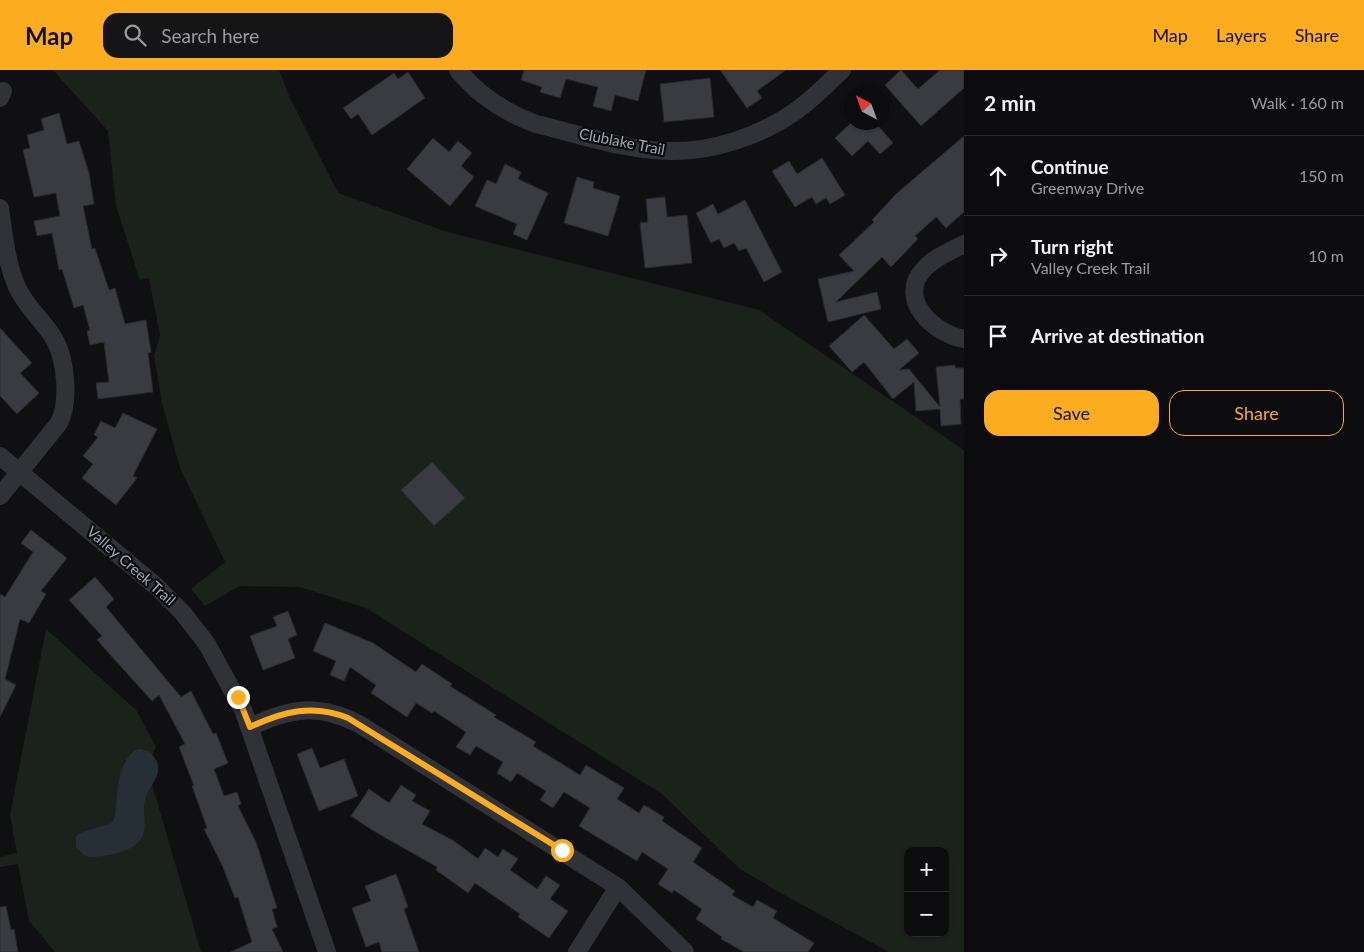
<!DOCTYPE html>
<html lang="en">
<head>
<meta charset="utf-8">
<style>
  body { margin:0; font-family:Lato,sans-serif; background:#151517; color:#f1f3f6 }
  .controls { position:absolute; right:15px; bottom:15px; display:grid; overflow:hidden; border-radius:10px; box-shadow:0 1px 4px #0004 }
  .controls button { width:45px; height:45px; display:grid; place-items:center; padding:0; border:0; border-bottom:1px solid #2c2c2e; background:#0c0c0e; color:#f1f3f6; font:25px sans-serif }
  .compass { position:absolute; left:844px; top:15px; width:45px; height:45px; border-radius:50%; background:#0c0c0e; box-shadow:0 1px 4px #0004; rotate:319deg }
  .stop { position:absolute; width:15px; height:15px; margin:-11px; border:4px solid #fbad1f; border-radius:50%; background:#fff }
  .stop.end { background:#fbad1f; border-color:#fff; box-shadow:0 1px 5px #0008 }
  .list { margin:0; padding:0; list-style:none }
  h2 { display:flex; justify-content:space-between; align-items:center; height:65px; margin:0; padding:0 20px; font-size:21px }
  h2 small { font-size:16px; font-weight:400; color:#9a9b9e }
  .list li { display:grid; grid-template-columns:32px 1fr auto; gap:15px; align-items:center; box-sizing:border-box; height:80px; padding:0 20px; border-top:1px solid #2c2c2e }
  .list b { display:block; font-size:19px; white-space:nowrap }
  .list p { margin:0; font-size:16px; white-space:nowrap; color:#9a9b9e }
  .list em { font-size:16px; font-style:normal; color:#9a9b9e }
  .actions { display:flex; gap:10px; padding:15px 20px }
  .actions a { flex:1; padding:11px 0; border:1px solid #fbad1f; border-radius:15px; text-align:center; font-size:18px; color:#fbad1f }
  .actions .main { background:#fbad1f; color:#111 }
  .icon { flex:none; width:28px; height:28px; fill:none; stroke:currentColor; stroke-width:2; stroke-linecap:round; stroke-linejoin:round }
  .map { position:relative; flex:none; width:964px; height:882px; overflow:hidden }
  header { display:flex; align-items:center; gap:30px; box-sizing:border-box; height:70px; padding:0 25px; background:#fbad1f; color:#111 }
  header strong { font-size:24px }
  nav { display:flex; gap:28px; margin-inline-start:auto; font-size:18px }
  .search { width:350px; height:45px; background:#151517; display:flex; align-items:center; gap:12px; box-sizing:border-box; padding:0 18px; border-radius:15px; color:#9a9b9e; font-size:19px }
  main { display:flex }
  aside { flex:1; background:#0c0c0e }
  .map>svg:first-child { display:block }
  .green { fill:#1b221b; fill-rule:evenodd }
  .water { fill:#262f36 }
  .building { fill:#3a3b40; stroke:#2a2a2e }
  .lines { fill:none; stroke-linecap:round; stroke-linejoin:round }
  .street { stroke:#313237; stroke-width:18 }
  .route { stroke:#fbad1f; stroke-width:6 }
  .labels { text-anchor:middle; stroke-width:4.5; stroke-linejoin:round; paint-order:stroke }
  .street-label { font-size:15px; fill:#a1a7b4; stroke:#0b0b0d }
</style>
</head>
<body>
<header>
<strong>Map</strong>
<div class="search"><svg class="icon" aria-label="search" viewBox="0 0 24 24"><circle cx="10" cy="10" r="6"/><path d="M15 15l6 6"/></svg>Search here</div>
<nav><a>Map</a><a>Layers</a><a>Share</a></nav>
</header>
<main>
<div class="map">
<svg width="964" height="882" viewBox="0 0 964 882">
  <rect width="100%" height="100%" fill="#101012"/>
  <g class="green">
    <path d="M 53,0 L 279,0 L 289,26 L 338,123 L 447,162 L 759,240 L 964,380 L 964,882 L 889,882 L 786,826 L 740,799 L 662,724 L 366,538 L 300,517 L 240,516 L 205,536 L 191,519 L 225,492 L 180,398 L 162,333 L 154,286 L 160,265 L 149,208 L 140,210 L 116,136 L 108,61 ZM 908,781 L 945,781 L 945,863 L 908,863 Z"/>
    <path d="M 46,559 L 136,640 L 156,677 L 147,697 L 201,882 L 55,882 L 29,851 L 18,794 L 0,797 L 0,787 L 17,783 L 10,745 Z"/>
  </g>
  <path class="water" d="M 138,679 L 149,681 C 170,702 150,710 145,730 C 142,741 147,754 143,765 C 136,782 108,786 92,787 C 86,788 80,781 76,777 L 76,767 L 80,763 L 112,753 L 115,746 C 118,724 116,691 138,679 Z"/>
  <g class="building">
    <path d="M 524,0 L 646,0 L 638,31 L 615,25 L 611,41 L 593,36 L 598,17 L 566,9 L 560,28 L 540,22 L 542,17 L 521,10 Z"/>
    <path d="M 720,0 L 786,0 L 757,21 L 762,28 L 747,38 Z"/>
    <path d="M 901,0 L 918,19 L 940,0 L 964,0 L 964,18 L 921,56 L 885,15 Z"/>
    <path d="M 408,2 L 425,28 L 372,65 L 358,44 L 351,49 L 343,38 L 394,3 L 398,9 Z"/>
    <path d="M 710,8 L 714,47 L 664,52 L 660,14 Z"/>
    <path d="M 59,43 L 67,74 L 79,71 L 89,103 L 94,134 L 83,136 L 92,179 L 95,178 L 109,220 L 115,218 L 125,254 L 146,250 L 151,282 L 148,283 L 153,322 L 98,329 L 96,313 L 109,312 L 104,272 L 90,275 L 87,261 L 90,260 L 83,235 L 74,238 L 62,199 L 59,200 L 52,163 L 37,166 L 34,151 L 60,146 L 56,123 L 34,127 L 23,80 L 30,78 L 27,65 L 44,60 L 41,49 Z"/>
    <path d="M 852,52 L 875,52 L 893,73 L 880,84 L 868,71 L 852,86 L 835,68 Z"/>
    <path d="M 964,66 L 964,142 L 946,158 L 936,147 L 915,166 L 918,169 L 891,197 L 882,187 L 836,232 L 877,222 L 881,239 L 828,252 L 818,209 L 854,201 L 839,185 L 874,152 L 872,150 L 896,124 Z"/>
    <path d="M 433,68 L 449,82 L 458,71 L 472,83 L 461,96 L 474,107 L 450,136 L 407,99 Z"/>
    <path d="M 822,88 L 845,125 L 830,134 L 826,128 L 816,134 L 812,127 L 795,137 L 772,101 L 789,91 L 797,104 Z"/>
    <path d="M 505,94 L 521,102 L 518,109 L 548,123 L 527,170 L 513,164 L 517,154 L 475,136 L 487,110 L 496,114 Z"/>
    <path d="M 577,107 L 594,112 L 593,118 L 620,126 L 608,166 L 564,153 Z"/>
    <path d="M 665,127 L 667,147 L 687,145 L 692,193 L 645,198 L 640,153 L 648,152 L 646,129 Z"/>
    <path d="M 745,130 L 782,202 L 764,212 L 746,178 L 739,181 L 734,173 L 724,178 L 719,169 L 711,173 L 696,143 L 713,134 L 718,144 Z"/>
    <path d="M 864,245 L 894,279 L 907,269 L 919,283 L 899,300 L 909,299 L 940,337 L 936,297 L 955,295 L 955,298 L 964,298 L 964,329 L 960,329 L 961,354 L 941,356 L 940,339 L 916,341 L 914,312 L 893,329 L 864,292 L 852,302 L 829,276 Z"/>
    <path d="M 0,258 L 32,293 L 20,303 L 39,323 L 17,344 L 0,326 Z"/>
    <path d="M 123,343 L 157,359 L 133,406 L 137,408 L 116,435 L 82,408 L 93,394 L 83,386 L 98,367 L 94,365 L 101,351 L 115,358 Z"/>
    <path d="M 432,392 L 465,428 L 434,456 L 401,420 Z"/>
    <path d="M 31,460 L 67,488 L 41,521 L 46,524 L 29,553 L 20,549 L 5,609 L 16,615 L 0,647 L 0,524 L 5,527 L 33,482 L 21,473 Z"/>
    <path d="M 95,507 L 114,529 L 106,537 L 181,627 L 191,621 L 213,664 L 216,663 L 228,693 L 214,699 L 224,726 L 237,722 L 241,734 L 238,736 L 256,772 L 277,838 L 272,839 L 277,857 L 272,859 L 283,882 L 231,882 L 252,872 L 238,827 L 235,828 L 222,795 L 204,759 L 207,758 L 192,716 L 194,716 L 179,677 L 185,674 L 159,625 L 152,631 L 97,570 L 102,566 L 69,530 Z"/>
    <path d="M 288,541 L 297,565 L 288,569 L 295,588 L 263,600 L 250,566 L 277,556 L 273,547 Z"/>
    <path d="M 325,553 L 373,573 L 416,602 L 422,594 L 452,614 L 450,616 L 496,645 L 494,647 L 536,672 L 533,676 L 580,705 L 586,695 L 624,718 L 617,729 L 639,743 L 644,735 L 664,747 L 662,751 L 702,778 L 693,792 L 735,821 L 732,825 L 753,837 L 757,830 L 777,841 L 773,848 L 814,873 L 808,882 L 744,882 L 721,869 L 722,867 L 696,849 L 702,839 L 674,820 L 672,823 L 658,814 L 668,799 L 642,782 L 637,791 L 579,756 L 590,738 L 564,722 L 553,738 L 540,730 L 546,721 L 517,703 L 511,712 L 497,703 L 503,692 L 476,676 L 470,685 L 456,677 L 466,662 L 434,641 L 432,643 L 416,633 L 407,647 L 371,623 L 376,615 L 350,597 L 344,611 L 330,605 L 336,591 L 313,581 Z"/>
    <path d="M 312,678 L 320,698 L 344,689 L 358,726 L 319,741 L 297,684 Z"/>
    <path d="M 401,715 L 416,725 L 412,731 L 430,741 L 422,754 L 454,771 L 478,789 L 485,778 L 498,787 L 503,779 L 518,789 L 510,800 L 537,819 L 546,806 L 560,815 L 550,829 L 568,841 L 549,868 L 518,847 L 520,844 L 475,813 L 468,823 L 436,800 L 437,797 L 372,760 L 351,746 L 369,719 L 389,733 Z"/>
    <path d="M 396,804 L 408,837 L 404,839 L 419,882 L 382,882 L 379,872 L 366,877 L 352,838 L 371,831 L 365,816 Z"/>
    <path d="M 6,836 L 11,860 L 14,859 L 18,882 L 0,882 L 0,837 Z"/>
  </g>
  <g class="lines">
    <g class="street">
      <path d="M 458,0 C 479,26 504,42 536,54 C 579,64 626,81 671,81 C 712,82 759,66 793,43 C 811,31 826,15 842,0"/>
      <path d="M 0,28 L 3,21"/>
      <path d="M 0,138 C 4,165 6,192 17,217 C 26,237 42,249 53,267 C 66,287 70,332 59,353 L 0,426"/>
      <path d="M 964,174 C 951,181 935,187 925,198 C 895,228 934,264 964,269"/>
      <path d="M 0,386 L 156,516 L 182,542 L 207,574 L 244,642 L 327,882"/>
      <path d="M 250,657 C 291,638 317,633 359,654 L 618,817 L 685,882"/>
      <path d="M 577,882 L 618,817"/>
    </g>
  </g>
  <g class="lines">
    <path class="route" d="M 238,627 L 250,657 C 284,641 313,634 348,648 L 562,780"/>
  </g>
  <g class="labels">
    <g class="street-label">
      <text transform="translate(622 72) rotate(11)" y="5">Clublake Trail</text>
      <text transform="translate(131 496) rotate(41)" y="5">Valley Creek Trail</text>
    </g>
  </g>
</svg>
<div class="controls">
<button>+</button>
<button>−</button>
</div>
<svg class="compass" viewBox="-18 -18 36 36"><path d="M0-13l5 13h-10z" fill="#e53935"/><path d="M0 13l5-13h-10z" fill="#9a9b9e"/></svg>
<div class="stop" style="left:562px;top:780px"></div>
<div class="stop end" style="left:238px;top:627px"></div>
</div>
<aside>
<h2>2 min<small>Walk · 160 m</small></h2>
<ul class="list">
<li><svg class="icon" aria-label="ahead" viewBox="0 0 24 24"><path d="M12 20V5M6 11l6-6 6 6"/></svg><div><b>Continue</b><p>Greenway Drive</p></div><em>150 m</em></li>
<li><svg class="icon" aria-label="right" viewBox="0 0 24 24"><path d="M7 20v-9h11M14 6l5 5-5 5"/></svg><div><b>Turn right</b><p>Valley Creek Trail</p></div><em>10 m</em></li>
<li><svg class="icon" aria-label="arrive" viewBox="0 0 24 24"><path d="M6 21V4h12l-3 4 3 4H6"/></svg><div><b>Arrive at destination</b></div></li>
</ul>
<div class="actions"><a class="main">Save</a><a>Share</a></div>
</aside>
</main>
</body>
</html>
